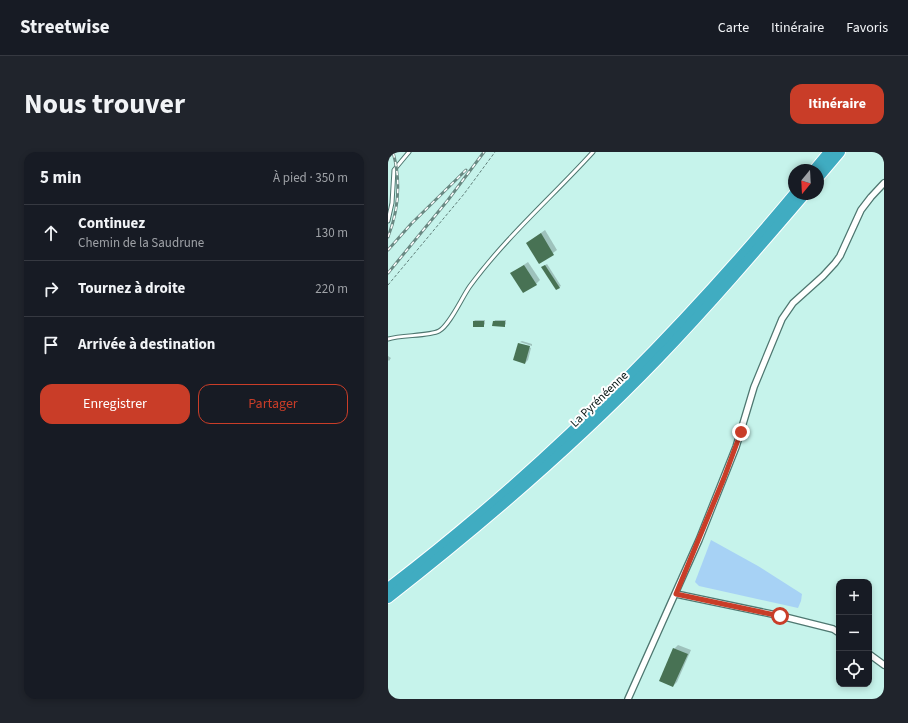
<!DOCTYPE html>
<html lang="fr">
<head>
<meta charset="utf-8">
<style>
  body { margin:0; font-family:"Source Sans 3",sans-serif; background:#20242c; color:#f1f3f6 }
  .controls { position:absolute; right:12px; bottom:12px; display:grid; overflow:hidden; border-radius:8px; box-shadow:0 2px 6px #0003 }
  .controls button { width:36px; height:36px; display:grid; place-items:center; padding:0; border:0; border-bottom:1px solid #363941; background:#171b24; color:#f1f3f6; font:20px sans-serif }
  .compass { position:absolute; left:400px; top:12px; width:36px; height:36px; border-radius:50%; background:#171b24; box-shadow:0 2px 6px #0003; rotate:198deg }
  .stop { position:absolute; width:12px; height:12px; margin:-9px; border:3px solid #c93d28; border-radius:50%; background:#fff }
  .stop.end { background:#c93d28; border-color:#fff; box-shadow:0 1px 4px #0008 }
  .list { margin:0; padding:0; list-style:none }
  h2 { display:flex; justify-content:space-between; align-items:center; height:52px; margin:0; padding:0 16px; font-size:17px }
  h2 small { font-size:13px; font-weight:400; color:#9ea1a6 }
  .list li { display:grid; grid-template-columns:26px 1fr auto; gap:12px; align-items:center; box-sizing:border-box; height:56px; padding:0 16px; border-top:1px solid #363941 }
  .list b { display:block; font-size:15px; white-space:nowrap }
  .list p { margin:0; font-size:13px; white-space:nowrap; color:#9ea1a6 }
  .list em { font-size:13px; font-style:normal; color:#9ea1a6 }
  .actions { display:flex; gap:8px; padding:12px 16px }
  .actions a { flex:1; padding:9px 0; border:1px solid #c93d28; border-radius:12px; text-align:center; font-size:14px; color:#c93d28 }
  .actions .main { background:#c93d28; color:#fff }
  .icon { flex:none; width:22px; height:22px; fill:none; stroke:currentColor; stroke-width:2; stroke-linecap:round; stroke-linejoin:round }
  .map { position:relative; flex:none; width:496px; height:547px; overflow:hidden; border-radius:12px }
  header { display:flex; align-items:center; gap:24px; box-sizing:border-box; height:56px; padding:0 20px; background:#171b24; border-bottom:1px solid #363941 }
  header strong { font-size:19px }
  nav { display:flex; gap:22px; margin-inline-start:auto; font-size:14px }
  .intro { display:flex; align-items:center; justify-content:space-between; box-sizing:border-box; height:96px; padding:0 24px }
  h1 { margin:0; font-size:28px }
  .button { padding:10px 18px; border-radius:12px; background:#c93d28; color:#fff; font-size:14px; font-weight:700 }
  main { display:flex; gap:24px; padding:0 24px }
  aside { flex:1; background:#171b24; border-radius:12px; box-shadow:0 2px 6px #0003 }
  .map>svg:first-child { display:block }
  .water { fill:#a7d2f5 }
  .shadow { fill:#0003 }
  .building { fill:#487254 }
  .lines { fill:none; stroke-linecap:round; stroke-linejoin:round }
  .lane-casing { stroke:#4e7770; stroke-width:5 }
  .street-casing { stroke:#4e7770; stroke-width:8 }
  .highway-casing { stroke:#fff; stroke-width:12 }
  .path { stroke:#607e79; stroke-width:1; stroke-dasharray:3 2; stroke-linecap:butt }
  .lane { stroke:#fff; stroke-width:3 }
  .street { stroke:#fff; stroke-width:5.5 }
  .highway { stroke:#40acc1; stroke-width:10 }
  .rail-casing { stroke:#698882; stroke-width:3 }
  .rail { stroke:#fff; stroke-width:1.5; stroke-dasharray:4.5; stroke-linecap:butt }
  .route { stroke:#c93d28; stroke-width:5 }
  .labels { text-anchor:middle; stroke-width:4; stroke-linejoin:round; paint-order:stroke }
  .street-label { font-size:12px; fill:#02110f; stroke:#fff }
</style>
</head>
<body>
<header>
<strong>Streetwise</strong>
<nav><a>Carte</a><a>Itinéraire</a><a>Favoris</a></nav>
</header>
<div class="intro"><h1>Nous trouver</h1><a class="button">Itinéraire</a></div>
<main>
<aside>
<h2>5 min<small>À pied · 350 m</small></h2>
<ul class="list">
<li><svg class="icon" aria-label="ahead" viewBox="0 0 24 24"><path d="M12 20V5M6 11l6-6 6 6"/></svg><div><b>Continuez</b><p>Chemin de la Saudrune</p></div><em>130 m</em></li>
<li><svg class="icon" aria-label="right" viewBox="0 0 24 24"><path d="M7 20v-9h11M14 6l5 5-5 5"/></svg><div><b>Tournez à droite</b></div><em>220 m</em></li>
<li><svg class="icon" aria-label="arrive" viewBox="0 0 24 24"><path d="M6 21V4h12l-3 4 3 4H6"/></svg><div><b>Arrivée à destination</b></div></li>
</ul>
<div class="actions"><a class="main">Enregistrer</a><a>Partager</a></div>
</aside>
<div class="map">
<svg width="496" height="547" viewBox="0 0 496 547">
  <rect width="100%" height="100%" fill="#c6f3eb"/>
  <path class="water" d="M 323,388 L 370,414 L 414,442 L 413,449 L 410,456 L 311,434 L 307,430 Z"/>
  <g class="shadow">
    <path d="M 157,78 L 169,98 L 151,111 L 139,91 Z"/>
    <path d="M 140,110 L 152,128 L 148,132 L 124,121 Z"/>
    <path d="M 159,112 L 173,134 L 171,135 L 154,115 Z"/>
    <path d="M 87,168 L 97,168 L 97,172 L 95,174 L 86,169 Z"/>
    <path d="M 107,168 L 118,168 L 118,172 L 116,174 L 106,170 Z"/>
    <path d="M 134,189 L 144,192 L 144,194 L 132,190 Z"/>
    <path d="M 131,191 L 131,192 L 143,196 L 140,208 L 137,211 Z"/>
    <path d="M 0,204 L 3,206 L 1,209 L 0,208 Z"/>
    <path d="M 290,493 L 303,498 L 289,530 L 285,534 L 286,497 Z"/>
  </g>
  <g class="building">
    <path d="M 153,81 L 166,103 L 151,112 L 138,91 Z"/>
    <path d="M 136,113 L 149,133 L 135,141 L 122,121 Z"/>
    <path d="M 157,113 L 172,136 L 168,138 L 153,115 Z"/>
    <rect x="85" y="169" width="11" height="6"/>
    <path d="M 105,169 L 117,169 L 117,175 L 104,174 Z"/>
    <path d="M 130,191 L 142,194 L 137,212 L 125,208 Z"/>
    <path d="M 285,496 L 300,502 L 285,535 L 271,529 Z"/>
  </g>
  <g class="lines">
    <defs>
      <g id="lane">
        <path d="M 0,69 L 4,51 L 6,18 L 21,0"/>
        <path d="M 0,187 C 13,183 42,184 51,179 C 62,173 74,145 82,134 C 118,85 164,45 205,0"/>
      </g>
      <g id="street">
        <path d="M 288,442 L 393,464 L 445,477 L 451,481"/>
        <path d="M 481,502 L 496,513"/>
        <path d="M 240,547 L 311,388 L 348,295 L 366,235 L 394,167 L 405,151 L 435,124 L 447,111 L 452,104 L 473,58 L 483,45 L 496,31"/>
      </g>
      <g id="highway">
        <path d="M 426,18 L 441,0"/>
        <path d="M 430,26 L 452,0"/>
        <path d="M 0,436 C 151,321 285,187 406,42"/>
        <path d="M 0,446 C 95,372 186,294 270,207 C 321,154 369,98 417,42"/>
      </g>
    </defs>
    <use href="#lane" class="lane-casing"/>
    <use href="#street" class="street-casing"/>
    <use href="#highway" class="highway-casing"/>
    <path class="path" d="M 0,133 L 76,42 L 107,0"/>
    <use href="#lane" class="lane"/>
    <use href="#street" class="street"/>
    <use href="#highway" class="highway"/>
    <defs>
      <g id="rail">
        <path d="M 0,85 C 11,57 13,29 5,0"/>
        <path d="M 0,98 L 23,72 L 78,18"/>
        <path d="M 0,121 L 60,48 L 96,0"/>
      </g>
    </defs>
    <use href="#rail" class="rail-casing"/>
    <use href="#rail" class="rail"/>
  </g>
  <g class="lines">
    <path class="route" d="M 353,280 L 336,326 L 288,442 L 392,464"/>
  </g>
  <g class="labels">
    <g class="street-label">
      <text transform="translate(211 247) rotate(-44)" y="4">La Pyrénéenne</text>
    </g>
  </g>
</svg>
<div class="controls">
<button>+</button>
<button>−</button>
<button><svg class="icon" aria-label="locate" viewBox="0 0 24 24"><circle cx="12" cy="12" r="6"/><path d="M12 2v4M12 18v4M2 12h4M18 12h4"/></svg></button>
</div>
<svg class="compass" viewBox="-18 -18 36 36"><path d="M0-13l5 13h-10z" fill="#e53935"/><path d="M0 13l5-13h-10z" fill="#9ea1a6"/></svg>
<div class="stop" style="left:392px;top:464px"></div>
<div class="stop end" style="left:353px;top:280px"></div>
</div>
</main>
</body>
</html>
